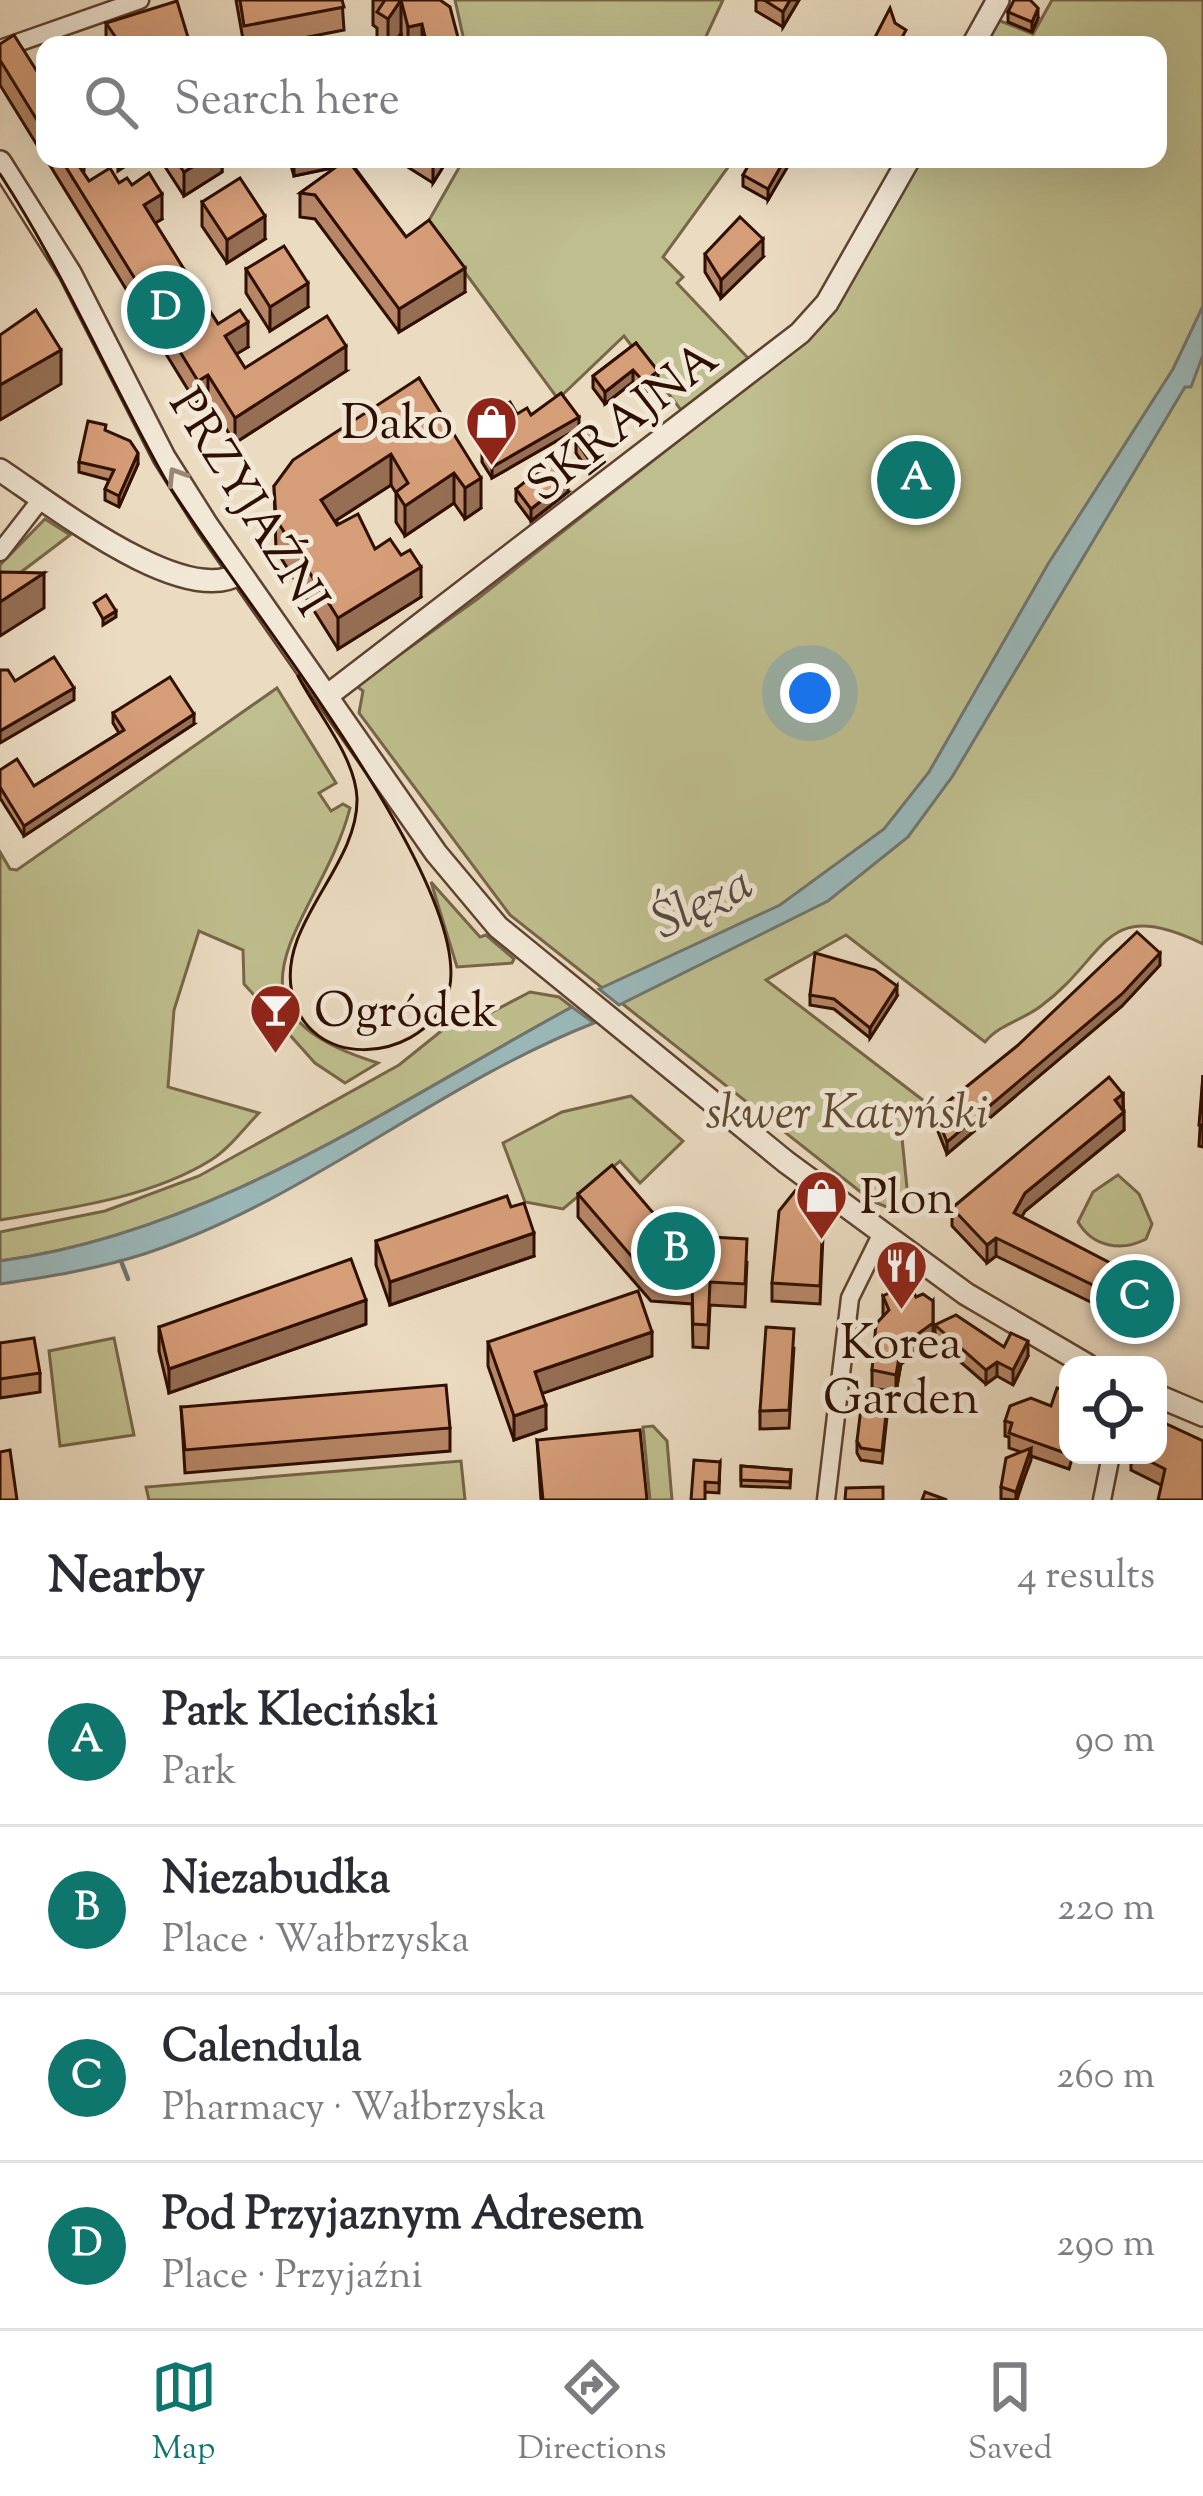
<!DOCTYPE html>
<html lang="en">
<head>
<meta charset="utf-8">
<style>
  body { margin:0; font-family:"Sorts Mill Goudy",serif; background:#f7f7f7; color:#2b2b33 }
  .controls { position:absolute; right:36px; bottom:36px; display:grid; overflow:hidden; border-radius:24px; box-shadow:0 12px 48px #0002 }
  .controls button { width:108px; height:108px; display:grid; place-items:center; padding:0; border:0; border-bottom:3px solid #e1e1e2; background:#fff; color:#2b2b33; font:60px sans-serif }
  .you { position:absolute; left:810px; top:693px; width:42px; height:42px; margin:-30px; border:9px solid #fff; border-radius:50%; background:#1a73e8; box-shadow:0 0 0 18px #1a73e833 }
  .badge { display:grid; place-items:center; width:78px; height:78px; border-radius:50%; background:#0f766e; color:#fff; font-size:39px; font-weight:700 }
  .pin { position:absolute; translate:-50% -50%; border:6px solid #fff; box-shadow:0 3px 12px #0006 }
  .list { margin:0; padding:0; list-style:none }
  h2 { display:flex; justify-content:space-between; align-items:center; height:156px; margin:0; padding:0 48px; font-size:51px }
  h2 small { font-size:39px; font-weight:400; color:#7c7c81 }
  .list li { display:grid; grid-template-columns:78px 1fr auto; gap:36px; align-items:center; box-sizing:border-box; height:168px; padding:0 48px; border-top:3px solid #e1e1e2 }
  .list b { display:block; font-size:45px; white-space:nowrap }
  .list p { margin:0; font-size:39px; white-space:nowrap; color:#7c7c81 }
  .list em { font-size:39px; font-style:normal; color:#7c7c81 }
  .icon { flex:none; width:66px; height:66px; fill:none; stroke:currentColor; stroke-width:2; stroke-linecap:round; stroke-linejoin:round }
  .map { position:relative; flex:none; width:1203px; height:1500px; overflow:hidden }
  .search { position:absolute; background:#fff; box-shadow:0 12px 48px #0002; left:36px; right:36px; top:36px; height:132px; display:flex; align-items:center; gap:30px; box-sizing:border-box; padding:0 42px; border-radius:24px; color:#7c7c81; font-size:45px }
  .sheet { height:828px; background:#fff }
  nav { display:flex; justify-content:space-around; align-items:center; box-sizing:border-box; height:168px; border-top:3px solid #e1e1e2; background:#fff; font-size:33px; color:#7c7c81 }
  nav a { display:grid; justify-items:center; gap:6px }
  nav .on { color:#0f766e }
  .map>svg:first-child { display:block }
  .green { fill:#bfbe8e; stroke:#776647; stroke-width:3 }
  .water { fill:#9bb9bb; stroke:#707570; stroke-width:3 }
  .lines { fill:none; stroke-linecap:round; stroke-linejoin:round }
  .stream { stroke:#707570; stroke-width:4.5 }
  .minor-casing { stroke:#5e4230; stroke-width:21 }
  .tertiary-casing { stroke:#5e4230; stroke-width:26 }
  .minor { stroke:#f2e8d7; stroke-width:16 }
  .tertiary { stroke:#f2e8d7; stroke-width:21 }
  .tram { stroke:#2f0f00; stroke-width:3 }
  .wall { fill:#b78767; stroke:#2f0f00; stroke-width:3 }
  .shaded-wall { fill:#956e54; stroke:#2f0f00; stroke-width:3 }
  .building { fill:#d59d78; stroke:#2f0f00; stroke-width:3 }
  .oneway { stroke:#9a8676 }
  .labels { text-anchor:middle; stroke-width:10; stroke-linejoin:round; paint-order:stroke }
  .street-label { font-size:48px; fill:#2f0f00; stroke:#f2e8d7 }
  .poi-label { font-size:48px; fill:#2f0f00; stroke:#f2e8d7; text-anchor:start }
  .park-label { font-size:48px; font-style:italic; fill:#614c32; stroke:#f2e8d7 }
  .water-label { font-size:51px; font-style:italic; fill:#554a41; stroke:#f2e8d7 }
</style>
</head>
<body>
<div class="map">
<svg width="1203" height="1500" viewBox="0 0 1203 1500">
  <rect width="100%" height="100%" fill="#ebdbc1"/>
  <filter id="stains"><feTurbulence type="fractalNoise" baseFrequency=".00167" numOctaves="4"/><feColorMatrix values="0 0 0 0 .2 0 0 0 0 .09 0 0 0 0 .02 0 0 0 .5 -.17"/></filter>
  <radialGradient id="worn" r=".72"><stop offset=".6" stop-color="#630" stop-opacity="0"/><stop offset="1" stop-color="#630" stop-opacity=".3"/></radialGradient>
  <g class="green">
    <path d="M 455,0 L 723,0 L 702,45 L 465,45 Z"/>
    <path d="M 1052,0 L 1203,0 L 1203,944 C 1102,895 1109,956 1041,1006 C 1023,1020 1000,1024 985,1042 L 846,935 L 766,980 L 924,1101 L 902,1138 L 908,1198 L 894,1210 L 872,1201 L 510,915 L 359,713 L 363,691 L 356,686 L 476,600 L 781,360 L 859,267 L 920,159 L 1158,159 L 1158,45 L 984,45 L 998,20 L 1033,34 Z"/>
    <path d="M 464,159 L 734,159 L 663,257 L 683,277 L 677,283 L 748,358 L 681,410 L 624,336 L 558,399 L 428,222 Z"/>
    <path d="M 45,519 L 70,535 L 0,588 L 0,565 Z"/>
    <path d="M 277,688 L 336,783 L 319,793 L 331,811 L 343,804 L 350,808 C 322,919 198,1008 378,1063 L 345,1083 L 315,1063 L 244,984 L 243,950 L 199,931 L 174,1010 L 168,1087 L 259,1113 C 244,1128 229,1149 211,1160 C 150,1198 70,1208 0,1220 L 0,852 L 10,869 L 17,870 Z"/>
    <path d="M 431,882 L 480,937 L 486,935 L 514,959 L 512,963 L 457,967 Z"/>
    <path d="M 530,992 L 559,997 L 572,1007 C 390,1106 209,1233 0,1261 L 0,1232 L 105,1211 L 199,1176 L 399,1065 L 445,1028 L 471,1023 Z"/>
    <path d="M 631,1096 L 683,1141 L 640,1183 L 620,1161 L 563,1209 L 525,1202 L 503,1143 L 562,1112 Z"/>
    <path d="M 1118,1175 L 1139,1194 L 1152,1224 L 1146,1239 C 1121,1252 1093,1247 1078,1222 L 1093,1192 Z"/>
    <path d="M 114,1338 L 134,1435 L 60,1446 L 49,1351 Z"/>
    <path d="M 653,1426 L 667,1441 L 672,1500 L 650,1500 L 643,1427 Z"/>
    <path d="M 461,1461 L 465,1500 L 149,1500 L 146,1487 Z"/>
  </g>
  <g class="water">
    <path d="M 1203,306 L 1203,355 L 1191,387 L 1185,387 L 952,777 L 908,837 L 828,901 L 619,1005 L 599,989 L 780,905 L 884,829 L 929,772 L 1048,564 L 1173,369 Z"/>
    <path d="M 572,1007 L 594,1023 C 438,1084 304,1202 144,1254 C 97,1269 48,1277 0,1284 L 0,1261 C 209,1233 390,1106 572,1007 Z"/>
  </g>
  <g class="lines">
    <path class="stream" d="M 121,1261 L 128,1279"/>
    <defs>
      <g id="minor">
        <path d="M 0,49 L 140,0"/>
        <path d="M 0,552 L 42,498"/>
        <path d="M 826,1500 L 850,1298 L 882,1233"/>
        <path d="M 1102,1500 L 1111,1455"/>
      </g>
      <g id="tertiary">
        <path d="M 973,45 L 998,0"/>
        <path d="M 0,162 L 70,273 L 164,457 L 207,525 L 436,853 L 498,927 L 786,1162 L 966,1294 L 1087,1365"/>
        <path d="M 0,470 C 50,503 185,610 240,573"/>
        <path d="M 327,696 L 800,333 L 827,303 L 909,159"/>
        <path d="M 1158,1396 L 1203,1415"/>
      </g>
    </defs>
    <use href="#minor" class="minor-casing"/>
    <use href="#tertiary" class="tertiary-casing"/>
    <use href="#minor" class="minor"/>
    <use href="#tertiary" class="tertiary"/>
    <path class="tram" d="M 0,174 C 63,271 108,377 164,477 C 219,575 495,901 445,1002 C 414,1064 308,1070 292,993 C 277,924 359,866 357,798 C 355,756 317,713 298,676"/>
  </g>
  <g class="wall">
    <path d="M 236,0 L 342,0 L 344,30 L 267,45 L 244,45 Z"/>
    <path d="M 373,0 L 440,0 L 460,45 L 404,45 L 401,33 L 393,45 L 377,45 L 377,28 L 373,25 Z"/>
    <path d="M 756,0 L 799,0 L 783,27 L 756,11 Z"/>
    <path d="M 1008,12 L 1038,18 L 1032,32 L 1008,22 Z"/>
    <path d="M 106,23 L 190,45 L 106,45 Z"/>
    <path d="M 0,44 L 45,84 L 45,158 L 0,85 Z"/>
    <path d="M 46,159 L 84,159 L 83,172 L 89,181 L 132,185 L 162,219 L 155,223 L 218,324 L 248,347 L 236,354 L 245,368 L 346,371 L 235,443 L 208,400 L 198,406 Z"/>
    <path d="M 160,159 L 222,159 L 222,172 L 184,196 Z"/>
    <path d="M 289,159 L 373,159 L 352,164 L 406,237 L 465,292 L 399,332 L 315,219 L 300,217 L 300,193 L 337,167 L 294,176 Z"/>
    <path d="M 406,159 L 448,159 L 433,183 L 406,166 Z"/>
    <path d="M 791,159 L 768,200 L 743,186 L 743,175 Z"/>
    <path d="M 202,202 L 265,239 L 227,263 L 202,226 Z"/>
    <path d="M 705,254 L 763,257 L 721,298 L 705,272 Z"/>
    <path d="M 246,269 L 308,307 L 270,331 L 246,293 Z"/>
    <path d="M 636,343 L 658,383 L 644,394 L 633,382 L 605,404 L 593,388 L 593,376 Z"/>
    <path d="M 419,378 L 481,508 L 465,519 L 454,503 L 405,536 L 396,522 L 396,493 L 391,485 L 335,521 L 375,549 L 421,597 L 338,649 L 276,550 L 274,486 Z"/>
    <path d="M 517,414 L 531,415 L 579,428 L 492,478 L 482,462 L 482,451 L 494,444 L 484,429 L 484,417 Z"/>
    <path d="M 106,431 L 138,464 L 119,507 L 105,500 L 105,489 L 109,480 L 79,472 L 79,462 Z"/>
    <path d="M 576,441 L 604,462 L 590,473 L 576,453 Z"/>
    <path d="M 516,489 L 568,492 L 531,521 L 516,501 Z"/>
    <path d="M 113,713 L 194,724 L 24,836 L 0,798 L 0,770 L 34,786 L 119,733 L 113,723 Z"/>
    <path d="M 1160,965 L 1122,1006 L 947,1154 L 935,1124 L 935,1112 Z"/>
    <path d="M 810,995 L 897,996 L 870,1038 L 834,1009 L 810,1005 Z"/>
    <path d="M 1203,1075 L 1203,1147 L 1199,1146 Z"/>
    <path d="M 1123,1094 L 1124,1130 L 1025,1211 L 1021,1217 L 1145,1299 L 1134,1323 L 996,1256 L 987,1263 L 952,1226 L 952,1208 Z"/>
    <path d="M 578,1194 L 672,1235 L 747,1262 L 745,1307 L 710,1305 L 708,1348 L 693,1347 L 692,1304 L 651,1301 L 578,1217 Z"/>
    <path d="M 511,1207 L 534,1256 L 390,1305 L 376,1265 L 376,1241 Z"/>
    <path d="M 823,1236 L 820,1304 L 772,1301 L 772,1283 Z"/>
    <path d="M 883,1296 L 933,1340 L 901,1364 L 896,1392 L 872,1388 L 872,1370 L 883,1316 Z"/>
    <path d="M 366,1324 L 169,1393 L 159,1351 L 159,1327 Z"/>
    <path d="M 935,1325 L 1028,1356 L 1013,1385 L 997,1376 L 986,1384 L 935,1340 Z"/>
    <path d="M 488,1342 L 652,1356 L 542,1393 L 546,1429 L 514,1440 L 488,1366 Z"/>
    <path d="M 0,1343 L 40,1373 L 40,1392 L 0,1398 Z"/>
    <path d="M 794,1347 L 789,1428 L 760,1429 L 760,1411 Z"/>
    <path d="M 1068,1391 L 1068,1455 L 1073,1455 L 1069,1469 L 1031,1456 L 1017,1500 L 1001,1499 L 1001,1487 L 1021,1452 L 1009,1448 L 1009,1437 L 1005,1436 L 1005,1421 L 1051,1406 Z"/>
    <path d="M 181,1407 L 450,1428 L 450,1451 L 185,1473 Z"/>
    <path d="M 887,1417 L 882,1463 L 861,1460 L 857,1453 L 857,1441 Z"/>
    <path d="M 537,1440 L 647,1500 L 541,1500 Z"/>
    <path d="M 1203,1441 L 1161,1485 L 1131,1470 L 1131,1455 L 1158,1455 Z"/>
    <path d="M 720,1462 L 719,1493 L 705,1492 L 691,1500 Z"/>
    <path d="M 741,1466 L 791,1470 L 790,1488 L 741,1486 Z"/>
  </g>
  <g class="shaded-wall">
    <path d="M 401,0 L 401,33 L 393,45 L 388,45 L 388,19 Z"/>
    <path d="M 790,0 L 799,0 L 783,27 L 783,12 Z"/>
    <path d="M 1038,8 L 1038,18 L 1032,32 L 1032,22 Z"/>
    <path d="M 422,24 L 422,45 L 408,45 L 408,27 Z"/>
    <path d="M 71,159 L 84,159 L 84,171 L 73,178 Z"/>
    <path d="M 127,159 L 132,159 L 132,162 L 118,171 L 118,165 Z"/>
    <path d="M 205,159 L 222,159 L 222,172 L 184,196 L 184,172 Z"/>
    <path d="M 294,159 L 373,159 L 294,176 Z"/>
    <path d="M 433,159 L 448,159 L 433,183 Z"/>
    <path d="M 785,159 L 791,159 L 791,161 L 768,200 L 768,189 Z"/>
    <path d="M 162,194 L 162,219 L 144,230 L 144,205 Z"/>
    <path d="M 265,216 L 265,239 L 227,263 L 227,240 Z"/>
    <path d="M 763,239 L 763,257 L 721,298 L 721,280 Z"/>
    <path d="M 465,268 L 465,292 L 399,332 L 399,309 Z"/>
    <path d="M 308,283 L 308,307 L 270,331 L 270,307 Z"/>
    <path d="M 248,322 L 248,347 L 225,361 L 225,336 Z"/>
    <path d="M 346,346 L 346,371 L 235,443 L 235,418 Z"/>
    <path d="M 61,350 L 61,384 L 0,420 L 0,385 Z"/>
    <path d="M 633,370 L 633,382 L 605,404 L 605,392 Z"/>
    <path d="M 658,371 L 658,383 L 644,394 L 644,382 Z"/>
    <path d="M 208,375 L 208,400 L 198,406 L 198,381 Z"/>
    <path d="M 579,417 L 579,428 L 492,478 L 492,467 Z"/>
    <path d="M 604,451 L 604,462 L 590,473 L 590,461 Z"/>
    <path d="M 138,453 L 138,464 L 119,507 L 119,496 Z"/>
    <path d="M 391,454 L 391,485 L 321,530 L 321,500 Z"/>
    <path d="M 454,473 L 454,503 L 405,536 L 405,506 Z"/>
    <path d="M 481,478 L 481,508 L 465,519 L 465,488 Z"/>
    <path d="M 568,480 L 568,492 L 531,521 L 531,509 Z"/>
    <path d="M 421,567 L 421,597 L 338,649 L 338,618 Z"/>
    <path d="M 44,573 L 44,608 L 0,636 L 0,602 Z"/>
    <path d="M 116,611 L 116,617 L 103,625 L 103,619 Z"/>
    <path d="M 74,688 L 74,700 L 0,743 L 0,731 Z"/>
    <path d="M 194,714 L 194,724 L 24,836 L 24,826 Z"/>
    <path d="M 1160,953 L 1160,965 L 1122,1006 L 947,1154 L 947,1142 Z"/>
    <path d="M 897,986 L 897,996 L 870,1038 L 870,1028 Z"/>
    <path d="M 1123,1094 L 1123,1112 L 1115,1100 Z"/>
    <path d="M 1124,1112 L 1124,1130 L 1025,1211 L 1014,1231 L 1014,1213 L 1025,1193 Z"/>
    <path d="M 534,1233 L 534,1256 L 390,1305 L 390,1282 Z"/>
    <path d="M 996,1238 L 996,1256 L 987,1263 L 987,1245 Z"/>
    <path d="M 1145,1281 L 1145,1299 L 1134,1323 L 1134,1305 Z"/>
    <path d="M 366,1300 L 366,1324 L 169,1393 L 169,1369 Z"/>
    <path d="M 933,1301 L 933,1340 L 901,1364 L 896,1392 L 896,1375 L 901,1346 Z"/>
    <path d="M 652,1332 L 652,1356 L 535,1396 L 535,1372 Z"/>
    <path d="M 1028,1341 L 1028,1356 L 1013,1385 L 1013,1370 Z"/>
    <path d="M 997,1362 L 997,1376 L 986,1384 L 986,1370 Z"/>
    <path d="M 546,1405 L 546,1429 L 514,1440 L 514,1416 Z"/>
    <path d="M 1031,1448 L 1031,1460 L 1016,1500 L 1016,1492 Z"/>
  </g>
  <g class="building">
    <path d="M 240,0 L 342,0 L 344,7 L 244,26 Z"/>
    <path d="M 385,0 L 401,0 L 388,19 L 377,12 Z"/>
    <path d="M 401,0 L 440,0 L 450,7 L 460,45 L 427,45 L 422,24 L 408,27 Z"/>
    <path d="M 764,0 L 790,0 L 783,12 Z"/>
    <path d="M 1014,0 L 1030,0 L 1038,8 L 1032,22 L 1008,12 Z"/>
    <path d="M 177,1 L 190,44 L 188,45 L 121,45 L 106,23 Z"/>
    <path d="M 890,8 L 895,23 L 906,30 L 898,45 L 871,45 Z"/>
    <path d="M 14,35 L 45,84 L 45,133 L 0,60 L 0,44 Z"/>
    <path d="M 61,159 L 74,159 L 89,181 L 110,168 L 119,183 L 127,178 L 132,185 L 149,173 L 162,194 L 144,205 L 218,324 L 240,310 L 248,322 L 225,336 L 245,368 L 327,316 L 346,346 L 235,418 L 208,375 L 198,381 Z"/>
    <path d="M 175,159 L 205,159 L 184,172 Z"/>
    <path d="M 347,159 L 406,237 L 429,220 L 465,268 L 399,309 L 315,195 L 300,193 Z"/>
    <path d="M 752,159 L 785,159 L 768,189 L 743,175 Z"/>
    <path d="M 240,178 L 265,216 L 227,240 L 202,202 Z"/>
    <path d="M 740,217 L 763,239 L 721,280 L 705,254 Z"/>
    <path d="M 284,246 L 308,283 L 270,307 L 246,269 Z"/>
    <path d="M 36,310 L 61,350 L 0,385 L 0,335 Z"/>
    <path d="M 636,343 L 658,371 L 644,382 L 633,370 L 605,392 L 593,376 Z"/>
    <path d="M 419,378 L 481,478 L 465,488 L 454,473 L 405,506 L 396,492 L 408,483 L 391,454 L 321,500 L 337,525 L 358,514 L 375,549 L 390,539 L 401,555 L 410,550 L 421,567 L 338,618 L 276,519 L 274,486 L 293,460 Z"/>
    <path d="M 561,393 L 579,417 L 492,467 L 482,451 L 499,441 L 484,417 L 510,402 L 517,414 L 527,408 L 531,415 Z"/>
    <path d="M 88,421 L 106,425 L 105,430 L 130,441 L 138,453 L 119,496 L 105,489 L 114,470 L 79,462 Z"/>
    <path d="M 589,431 L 604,451 L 590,461 L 576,441 Z"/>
    <path d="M 552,460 L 568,480 L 531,509 L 516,489 Z"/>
    <path d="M 0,572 L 44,573 L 0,602 Z"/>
    <path d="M 106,595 L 116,611 L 103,619 L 94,603 Z"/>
    <path d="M 54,657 L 74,688 L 0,731 L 0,670 L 8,670 L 15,681 Z"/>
    <path d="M 170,677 L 194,714 L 24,826 L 0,787 L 0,770 L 17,759 L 34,786 L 124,730 L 113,713 Z"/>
    <path d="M 1137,932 L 1160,953 L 1122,994 L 947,1142 L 935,1112 L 1017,1046 Z"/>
    <path d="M 815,953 L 875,970 L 897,986 L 870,1028 L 834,999 L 810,995 Z"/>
    <path d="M 1203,1075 L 1203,1125 L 1199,1125 Z"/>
    <path d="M 1109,1077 L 1123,1094 L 1115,1100 L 1124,1112 L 1025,1193 L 1014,1213 L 1145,1281 L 1134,1305 L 996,1238 L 987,1245 L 952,1208 Z"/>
    <path d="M 612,1165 L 672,1235 L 747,1239 L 745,1284 L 710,1282 L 708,1325 L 693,1324 L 692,1281 L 651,1279 L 578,1194 Z"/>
    <path d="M 795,1191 L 823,1218 L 820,1286 L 772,1283 L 779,1211 Z"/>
    <path d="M 507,1196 L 511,1207 L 524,1203 L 534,1233 L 390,1282 L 376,1241 Z"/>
    <path d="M 351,1259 L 366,1300 L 169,1369 L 159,1327 Z"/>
    <path d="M 909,1283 L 916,1297 L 923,1294 L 933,1301 L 933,1323 L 901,1346 L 896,1375 L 872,1370 L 876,1324 L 889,1310 L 883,1296 Z"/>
    <path d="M 638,1291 L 652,1332 L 535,1372 L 546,1405 L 514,1416 L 488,1342 Z"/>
    <path d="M 956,1315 L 1004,1347 L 1011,1333 L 1028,1341 L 1013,1370 L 997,1362 L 986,1370 L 935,1325 Z"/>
    <path d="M 766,1327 L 794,1329 L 789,1410 L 760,1411 Z"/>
    <path d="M 34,1338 L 40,1373 L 0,1379 L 0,1343 Z"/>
    <path d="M 446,1385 L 450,1428 L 185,1450 L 181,1407 Z"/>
    <path d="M 1057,1388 L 1068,1391 L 1068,1454 L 1009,1433 L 1012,1423 L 1005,1421 L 1010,1406 L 1031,1398 L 1051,1406 Z"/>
    <path d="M 866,1402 L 887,1405 L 882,1451 L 861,1448 L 857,1441 L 861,1408 Z"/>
    <path d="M 1158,1420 L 1203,1441 L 1203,1500 L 1158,1500 L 1165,1469 L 1137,1455 L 1158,1455 Z"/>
    <path d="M 640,1430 L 647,1500 L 543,1500 L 537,1440 Z"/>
    <path d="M 1031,1448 L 1016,1492 L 1001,1487 L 1006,1458 Z"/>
    <path d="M 10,1450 L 17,1500 L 0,1500 L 0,1452 Z"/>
    <path d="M 694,1460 L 720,1462 L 719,1483 L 705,1482 L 705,1500 L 691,1500 Z"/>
    <path d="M 741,1466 L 791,1470 L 790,1482 L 741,1480 Z"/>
    <path d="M 883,1487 L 883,1500 L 845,1500 L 846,1488 Z"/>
    <path d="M 925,1492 L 947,1500 L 922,1500 Z"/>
  </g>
  <defs><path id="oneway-chevron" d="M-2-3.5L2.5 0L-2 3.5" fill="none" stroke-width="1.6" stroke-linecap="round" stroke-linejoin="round" transform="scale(3)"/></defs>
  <use class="oneway" href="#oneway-chevron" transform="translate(176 476) rotate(-122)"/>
  <defs>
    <symbol id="shop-pin" viewBox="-11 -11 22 30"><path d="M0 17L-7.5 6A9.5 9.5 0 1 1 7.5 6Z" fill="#8f2418" stroke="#f2e8d7"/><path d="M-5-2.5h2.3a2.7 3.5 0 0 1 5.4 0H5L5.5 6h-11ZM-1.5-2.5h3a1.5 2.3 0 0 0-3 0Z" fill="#fff"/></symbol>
    <symbol id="bar-pin" viewBox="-11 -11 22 30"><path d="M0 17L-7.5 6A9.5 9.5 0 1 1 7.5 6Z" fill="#8f2418" stroke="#f2e8d7"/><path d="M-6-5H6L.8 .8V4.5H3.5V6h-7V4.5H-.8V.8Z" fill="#fff"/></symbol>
    <symbol id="restaurant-pin" viewBox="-11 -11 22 30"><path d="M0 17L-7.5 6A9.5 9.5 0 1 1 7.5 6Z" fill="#8f2418" stroke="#f2e8d7"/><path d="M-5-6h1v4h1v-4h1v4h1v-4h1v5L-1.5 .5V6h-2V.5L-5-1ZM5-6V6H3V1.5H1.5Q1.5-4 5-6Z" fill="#fff"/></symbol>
  </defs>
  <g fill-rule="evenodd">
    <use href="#shop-pin" x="462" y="392" width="59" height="81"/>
    <use href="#bar-pin" x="246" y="980" width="59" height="81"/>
    <use href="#shop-pin" x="792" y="1166" width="59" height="81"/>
    <use href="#restaurant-pin" x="872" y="1236" width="59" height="81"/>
  </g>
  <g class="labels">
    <g class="street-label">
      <text transform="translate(621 420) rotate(-38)" y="17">SKRAJNA</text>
      <text transform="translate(251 501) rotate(58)" y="17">PRZYJAŹNI</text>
    </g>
    <g class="poi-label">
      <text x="453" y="438" text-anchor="end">Dako</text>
      <text x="314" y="1026">Ogródek</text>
      <text x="860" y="1213">Plon</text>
      <text x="901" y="1358" text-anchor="middle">Korea<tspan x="901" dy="55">Garden</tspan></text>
    </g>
    <g class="park-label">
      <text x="847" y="1127">skwer Katyński</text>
    </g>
    <g class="water-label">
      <text transform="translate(701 900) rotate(-26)" y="18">Ślęza</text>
    </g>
  </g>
  <rect width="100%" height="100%" filter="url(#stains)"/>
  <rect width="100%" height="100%" fill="url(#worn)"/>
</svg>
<div class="controls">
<button><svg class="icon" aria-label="locate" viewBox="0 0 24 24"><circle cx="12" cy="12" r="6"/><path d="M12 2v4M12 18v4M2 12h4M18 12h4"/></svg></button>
</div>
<div class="you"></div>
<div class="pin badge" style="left:916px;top:480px">A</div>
<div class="pin badge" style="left:676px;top:1251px">B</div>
<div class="pin badge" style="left:1135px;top:1299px">C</div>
<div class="pin badge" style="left:166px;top:310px">D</div>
<div class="search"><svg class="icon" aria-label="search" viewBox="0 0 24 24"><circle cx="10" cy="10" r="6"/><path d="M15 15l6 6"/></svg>Search here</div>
</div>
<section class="sheet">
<h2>Nearby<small>4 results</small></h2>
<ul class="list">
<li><span class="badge">A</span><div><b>Park Kleciński</b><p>Park</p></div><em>90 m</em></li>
<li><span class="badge">B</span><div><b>Niezabudka</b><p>Place · Wałbrzyska</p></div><em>220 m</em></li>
<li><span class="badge">C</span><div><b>Calendula</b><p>Pharmacy · Wałbrzyska</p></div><em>260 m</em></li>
<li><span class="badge">D</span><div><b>Pod Przyjaznym Adresem</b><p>Place · Przyjaźni</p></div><em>290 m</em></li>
</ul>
</section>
<nav>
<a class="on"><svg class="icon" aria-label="map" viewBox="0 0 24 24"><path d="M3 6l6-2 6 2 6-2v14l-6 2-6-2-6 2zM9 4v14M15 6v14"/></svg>Map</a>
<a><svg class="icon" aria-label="directions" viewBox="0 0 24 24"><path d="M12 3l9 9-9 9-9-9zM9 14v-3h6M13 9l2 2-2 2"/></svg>Directions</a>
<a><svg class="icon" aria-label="saved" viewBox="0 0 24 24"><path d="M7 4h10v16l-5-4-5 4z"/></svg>Saved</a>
</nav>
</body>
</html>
